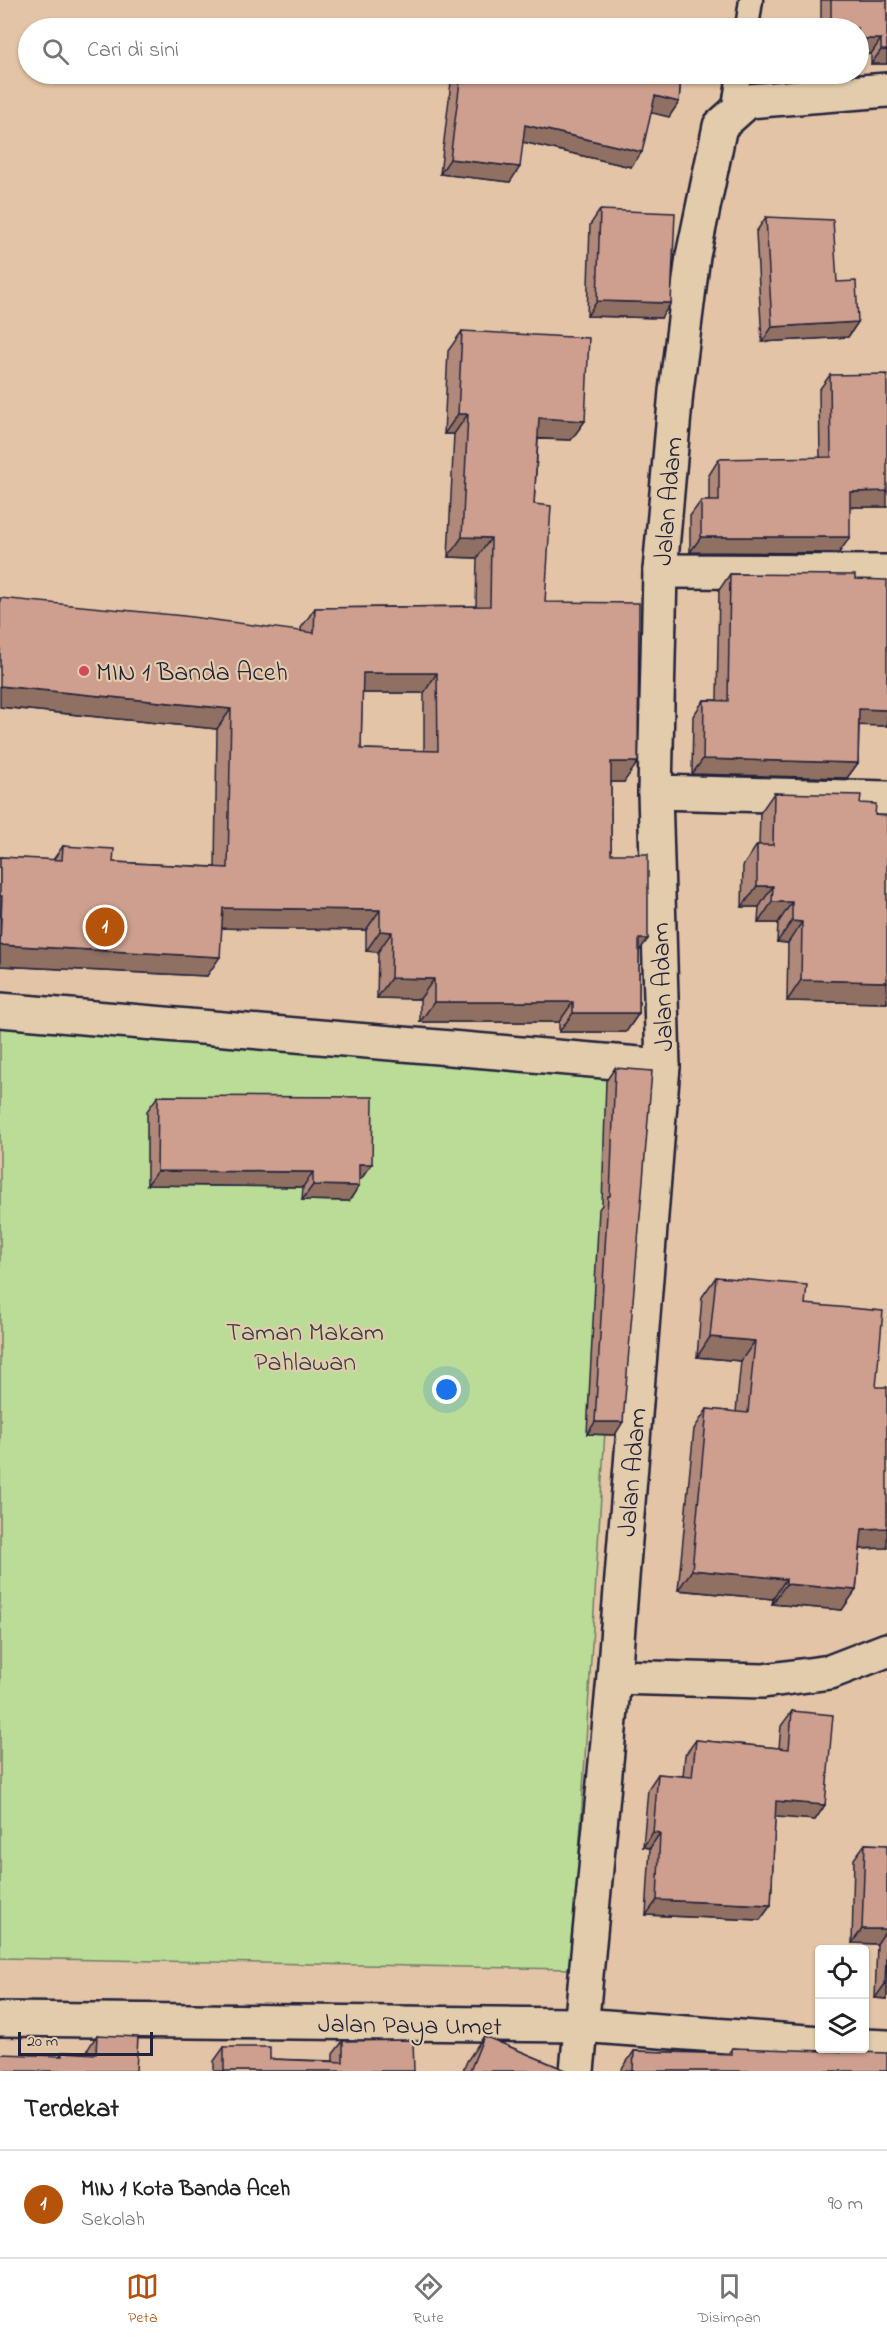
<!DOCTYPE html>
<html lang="id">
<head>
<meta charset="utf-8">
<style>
  body { margin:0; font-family:"Indie Flower",sans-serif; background:#f2f2f2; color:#222 }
  .controls { position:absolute; right:18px; bottom:18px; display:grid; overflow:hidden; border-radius:6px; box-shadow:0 2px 4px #0004 }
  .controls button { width:54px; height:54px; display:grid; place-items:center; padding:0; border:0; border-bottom:2px solid #e0e0e0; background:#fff; color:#222; font:30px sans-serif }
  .scale { position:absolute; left:18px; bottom:15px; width:135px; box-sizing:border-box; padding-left:6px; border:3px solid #22223b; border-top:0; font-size:16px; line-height:21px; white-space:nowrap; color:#22223b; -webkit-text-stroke:4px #e3ccac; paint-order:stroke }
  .you { position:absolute; left:447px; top:1390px; width:21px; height:21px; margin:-15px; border:4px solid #fff; border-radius:50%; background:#1a73e8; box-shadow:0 0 0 9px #1a73e833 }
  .badge { display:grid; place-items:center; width:39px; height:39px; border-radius:50%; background:#b45309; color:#fff; font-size:20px; font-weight:700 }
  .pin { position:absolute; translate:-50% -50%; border:3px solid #fff; box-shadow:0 2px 6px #0006 }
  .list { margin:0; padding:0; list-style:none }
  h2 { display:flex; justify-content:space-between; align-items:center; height:78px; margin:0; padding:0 24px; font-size:26px }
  h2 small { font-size:20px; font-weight:400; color:#767676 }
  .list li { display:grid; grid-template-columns:39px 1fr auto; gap:18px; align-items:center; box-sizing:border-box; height:108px; padding:0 24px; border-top:2px solid #e0e0e0 }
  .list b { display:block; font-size:22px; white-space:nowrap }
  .list p { margin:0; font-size:20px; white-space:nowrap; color:#767676 }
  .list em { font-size:20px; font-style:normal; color:#767676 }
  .icon { flex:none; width:33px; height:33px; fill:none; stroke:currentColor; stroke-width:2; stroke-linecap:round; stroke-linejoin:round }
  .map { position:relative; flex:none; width:887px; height:2071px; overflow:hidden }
  .search { position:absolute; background:#fff; box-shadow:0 2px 4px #0004; left:18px; right:18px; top:18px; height:66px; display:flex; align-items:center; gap:15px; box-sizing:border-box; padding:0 21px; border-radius:33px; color:#767676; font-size:22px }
  .sheet { height:186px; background:#fff }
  nav { display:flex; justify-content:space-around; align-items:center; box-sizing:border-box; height:84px; border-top:2px solid #e0e0e0; background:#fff; font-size:16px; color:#767676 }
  nav a { display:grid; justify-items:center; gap:3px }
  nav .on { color:#b45309 }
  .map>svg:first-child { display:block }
  .green { fill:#badc96; stroke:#6e7f68; stroke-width:1.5 }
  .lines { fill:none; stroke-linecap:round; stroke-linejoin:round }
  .lane-casing { stroke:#22223b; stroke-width:27 }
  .street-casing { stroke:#22223b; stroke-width:38 }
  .lane { stroke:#e3ccac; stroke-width:22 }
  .street { stroke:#e3ccac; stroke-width:33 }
  .wall { fill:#b1897a; stroke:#22223b; stroke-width:1.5; fill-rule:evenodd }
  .shaded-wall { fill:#906f63; stroke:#22223b; stroke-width:1.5 }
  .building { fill:#ce9f8e; stroke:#22223b; stroke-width:1.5; fill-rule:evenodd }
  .poi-dot { fill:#d1495b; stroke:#e3ccac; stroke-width:2 }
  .labels { text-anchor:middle; stroke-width:4.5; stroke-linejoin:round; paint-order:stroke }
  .street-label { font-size:26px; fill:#22223b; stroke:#e3ccac }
  .poi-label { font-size:26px; fill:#22223b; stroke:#e3ccac; text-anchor:start }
  .park-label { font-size:26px; fill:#393e49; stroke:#e3ccac }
</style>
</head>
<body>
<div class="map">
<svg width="887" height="2071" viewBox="0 0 887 2071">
  <rect width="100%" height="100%" fill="#e4c4a6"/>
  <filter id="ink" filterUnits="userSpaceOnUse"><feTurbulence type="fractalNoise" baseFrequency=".0167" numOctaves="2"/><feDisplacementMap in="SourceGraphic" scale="12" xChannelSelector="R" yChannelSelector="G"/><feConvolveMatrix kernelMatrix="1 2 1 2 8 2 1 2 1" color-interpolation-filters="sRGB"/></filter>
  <g filter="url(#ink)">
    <path class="green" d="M 0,1022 L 628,1055 L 572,1969 L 0,1958 Z"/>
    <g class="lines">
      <defs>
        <g id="lane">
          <path d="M 747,28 L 751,0"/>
          <path d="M 733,113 L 739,74"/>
        </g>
        <g id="street">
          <path d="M 660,571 L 887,572"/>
          <path d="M 655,792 L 887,798"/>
          <path d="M 0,1010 L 663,1066"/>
          <path d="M 614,1677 L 763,1681 L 830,1672 L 887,1650"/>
          <path d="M 0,2019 L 580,2025 L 820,2043"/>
          <path d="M 864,2046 L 887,2047"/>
          <path d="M 577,2071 L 614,1677 L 663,1066 L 655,792 L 660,571 L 676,391 L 693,256 L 720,126 L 748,101 L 887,90"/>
        </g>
      </defs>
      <use href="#lane" class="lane-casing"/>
      <use href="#street" class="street-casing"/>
      <use href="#lane" class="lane"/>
      <use href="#street" class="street"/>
    </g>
    <g class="wall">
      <path d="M 821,0 L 887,0 L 887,64 L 871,64 L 871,54 L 858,54 L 858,28 L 821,28 Z"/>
      <path d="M 452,74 L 681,74 L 679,102 L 669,117 L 651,112 L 631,167 L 523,142 L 510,182 L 440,174 Z"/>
      <path d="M 600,210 L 661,318 L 587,316 L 590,225 Z"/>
      <path d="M 766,217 L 837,282 L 858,322 L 848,337 L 762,342 L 756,232 Z"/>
      <path d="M 462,331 L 585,421 L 571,440 L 538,439 L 534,504 L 545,602 L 624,782 L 611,782 L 611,854 L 639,951 L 639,1013 L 626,1032 L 559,1032 L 559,1022 L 420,1022 L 420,999 L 377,998 L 378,952 L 366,951 L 366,930 L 222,928 L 207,976 L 0,966 L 0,857 L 53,860 L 63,846 L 113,862 L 215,867 L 217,729 L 0,707 L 301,631 L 301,628 L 315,608 L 476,606 L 477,558 L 448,557 L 454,434 L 444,434 L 448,351 ZM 362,693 L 424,693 L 424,751 L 361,749 Z"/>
      <path d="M 830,375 L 887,507 L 850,507 L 839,553 L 690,552 L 690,516 L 701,501 L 709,501 L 709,475 L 719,459 L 820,458 L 819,390 Z"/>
      <path d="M 730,574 L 855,579 L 887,726 L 859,725 L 858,763 L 847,778 L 692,774 L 693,716 L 704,700 L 717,700 L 719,590 Z"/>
      <path d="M 774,793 L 860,803 L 875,815 L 887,1003 L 787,1001 L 788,943 L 777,942 L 778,923 L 758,923 L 759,907 L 742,907 L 743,866 L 757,845 L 759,845 L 760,813 Z"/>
      <path d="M 615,1068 L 615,1435 L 587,1434 L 599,1209 L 602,1205 L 606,1081 Z"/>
      <path d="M 158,1096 L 372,1164 L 361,1179 L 359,1179 L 359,1186 L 349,1201 L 302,1200 L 303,1187 L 147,1185 L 147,1111 Z"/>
      <path d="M 716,1277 L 805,1304 L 876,1387 L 887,1548 L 860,1549 L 856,1590 L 842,1610 L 772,1604 L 773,1599 L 678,1590 L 694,1429 L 707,1409 L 736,1412 L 741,1361 L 697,1357 L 702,1297 Z"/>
      <path d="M 792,1711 L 825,1805 L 815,1820 L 775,1816 L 771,1905 L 760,1920 L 646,1915 L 650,1848 L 643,1847 L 648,1789 L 658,1774 L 683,1776 L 685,1755 L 696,1740 L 779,1748 L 781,1726 Z"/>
      <path d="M 865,1844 L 887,1845 L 887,1999 L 875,1998 L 877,1944 L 852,1943 L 854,1859 Z"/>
      <path d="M 97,2035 L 136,2071 L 59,2056 L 62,2052 L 87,2053 L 88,2049 Z"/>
      <path d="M 484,2036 L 568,2071 L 463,2071 L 467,2061 Z"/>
      <path d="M 343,2041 L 414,2071 L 214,2071 L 214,2061 L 224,2047 L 270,2059 L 333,2061 L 333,2054 Z"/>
      <path d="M 732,2048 L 887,2071 L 622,2071 L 622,2069 L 634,2051 L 728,2054 Z"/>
    </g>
    <g class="shaded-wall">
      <path d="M 858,39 L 881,39 L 871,54 L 858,54 Z"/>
      <path d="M 881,50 L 887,50 L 887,64 L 871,64 Z"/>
      <path d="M 655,96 L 679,102 L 669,117 L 644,111 Z"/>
      <path d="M 525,125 L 642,152 L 631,167 L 514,140 Z"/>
      <path d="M 450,159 L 520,167 L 510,182 L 440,174 Z"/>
      <path d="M 597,301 L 671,303 L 661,318 L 587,316 Z"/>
      <path d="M 858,322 L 848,337 L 762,342 L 772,327 Z"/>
      <path d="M 458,414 L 468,414 L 454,434 L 444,434 Z"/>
      <path d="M 539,418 L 585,421 L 571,440 L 525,438 Z"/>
      <path d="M 887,491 L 887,507 L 839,507 L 850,492 Z"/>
      <path d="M 462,537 L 491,538 L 477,558 L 448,557 Z"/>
      <path d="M 701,537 L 850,537 L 839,553 L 690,552 Z"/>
      <path d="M 363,673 L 437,673 L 424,693 L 349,693 Z"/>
      <path d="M 0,686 L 231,709 L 217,729 L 0,707 Z"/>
      <path d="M 859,709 L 887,710 L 887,726 L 848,725 Z"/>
      <path d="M 703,759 L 858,763 L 847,778 L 692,774 Z"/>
      <path d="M 611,762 L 638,762 L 624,782 L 597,782 Z"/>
      <path d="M 757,886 L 773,886 L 759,907 L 742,907 Z"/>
      <path d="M 772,902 L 792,902 L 778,923 L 758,923 Z"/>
      <path d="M 223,908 L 380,910 L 366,930 L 209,928 Z"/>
      <path d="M 792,921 L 802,922 L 788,943 L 777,942 Z"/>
      <path d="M 380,931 L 392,932 L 378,952 L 366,951 Z"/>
      <path d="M 639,939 L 648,939 L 634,958 Z"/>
      <path d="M 0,945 L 220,957 L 207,976 L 0,966 Z"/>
      <path d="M 391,978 L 434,979 L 420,999 L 377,998 Z"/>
      <path d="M 801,980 L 887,982 L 887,1003 L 787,1001 Z"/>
      <path d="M 434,1002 L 573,1002 L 559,1022 L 420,1022 Z"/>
      <path d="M 573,1013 L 639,1013 L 626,1032 L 559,1032 Z"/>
      <path d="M 359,1164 L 372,1164 L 361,1179 L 349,1179 Z"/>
      <path d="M 157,1171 L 313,1172 L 303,1187 L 147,1185 Z"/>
      <path d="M 313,1185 L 359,1186 L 349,1201 L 302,1200 Z"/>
      <path d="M 710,1337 L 755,1341 L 741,1361 L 697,1357 Z"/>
      <path d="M 595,1422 L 623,1422 L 615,1435 L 587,1434 Z"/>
      <path d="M 887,1528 L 887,1548 L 848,1549 L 862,1529 Z"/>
      <path d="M 692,1570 L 786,1579 L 773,1599 L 678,1590 Z"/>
      <path d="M 786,1584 L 856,1590 L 842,1610 L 772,1604 Z"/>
      <path d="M 776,1801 L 825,1805 L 815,1820 L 765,1816 Z"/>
      <path d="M 653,1832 L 660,1833 L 650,1848 L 643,1847 Z"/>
      <path d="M 657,1900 L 771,1905 L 760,1920 L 646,1915 Z"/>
      <path d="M 862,1929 L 887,1929 L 877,1944 L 852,1943 Z"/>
      <path d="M 885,1984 L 887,1984 L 887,1999 L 875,1998 Z"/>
    </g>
    <g class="building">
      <path d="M 831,0 L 887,0 L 887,50 L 881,50 L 881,39 L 858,39 L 858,28 L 831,28 Z"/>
      <path d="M 461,74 L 681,74 L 679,102 L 655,96 L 642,152 L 525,125 L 520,167 L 450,159 Z"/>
      <path d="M 600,210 L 675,213 L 671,303 L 597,301 Z"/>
      <path d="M 766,217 L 833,220 L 837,282 L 856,281 L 858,322 L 772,327 Z"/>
      <path d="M 462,331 L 589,338 L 585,421 L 539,418 L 534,504 L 551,506 L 545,602 L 639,603 L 638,762 L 611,762 L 611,854 L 648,854 L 648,939 L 639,939 L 639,1013 L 573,1013 L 573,1002 L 434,1002 L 434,979 L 391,978 L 392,932 L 380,931 L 380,910 L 223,908 L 220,957 L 0,945 L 2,896 L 0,896 L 0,857 L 62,860 L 63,846 L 114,849 L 113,862 L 228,868 L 231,709 L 0,686 L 0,598 L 184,616 L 314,633 L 315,608 L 490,606 L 491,538 L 462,537 L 468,414 L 458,414 ZM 363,673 L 437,673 L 438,751 L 361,749 Z"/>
      <path d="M 887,374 L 887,491 L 850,492 L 850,537 L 701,537 L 701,501 L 719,501 L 719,459 L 831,457 L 830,375 Z"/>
      <path d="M 730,574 L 855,575 L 855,579 L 887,580 L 887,710 L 859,709 L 858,763 L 703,759 L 704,700 L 728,701 Z"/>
      <path d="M 774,793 L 861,795 L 860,803 L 876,804 L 875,815 L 887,816 L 887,982 L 801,980 L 802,922 L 792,921 L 792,902 L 772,902 L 773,886 L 757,886 L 757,845 L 773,845 Z"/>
      <path d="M 615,1068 L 652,1071 L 623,1422 L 595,1422 L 608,1196 L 610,1196 Z"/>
      <path d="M 158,1096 L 373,1097 L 372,1164 L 359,1164 L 359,1186 L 313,1185 L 313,1172 L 157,1171 Z"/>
      <path d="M 716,1277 L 807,1285 L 805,1304 L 883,1311 L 876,1387 L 887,1387 L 887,1528 L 862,1529 L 856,1590 L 786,1584 L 786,1579 L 692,1570 L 707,1409 L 748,1413 L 755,1341 L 710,1337 Z"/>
      <path d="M 792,1711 L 833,1715 L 825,1805 L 776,1801 L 771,1905 L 657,1900 L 660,1833 L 653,1832 L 658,1774 L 692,1777 L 696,1740 L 789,1749 Z"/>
      <path d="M 865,1844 L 887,1845 L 887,1929 L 862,1929 Z"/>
      <path d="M 887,1931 L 887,1984 L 885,1984 Z"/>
      <path d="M 97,2035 L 138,2037 L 136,2071 L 0,2071 L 0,2054 L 62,2056 L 62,2052 L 96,2054 Z"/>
      <path d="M 484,2036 L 568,2071 L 470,2071 Z"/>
      <path d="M 413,2040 L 414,2071 L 224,2071 L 224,2047 L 270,2047 L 270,2059 L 343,2062 L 343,2041 Z"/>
      <path d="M 732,2048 L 887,2053 L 887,2071 L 633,2071 L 634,2051 L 732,2054 Z"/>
    </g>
  </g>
  <circle class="poi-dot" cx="84" cy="671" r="6"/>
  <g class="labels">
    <g class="street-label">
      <text transform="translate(667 501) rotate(-85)" y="9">Jalan Adam</text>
      <text transform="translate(661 987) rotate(-92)" y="9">Jalan Adam</text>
      <text transform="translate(631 1472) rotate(-85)" y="9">Jalan Adam</text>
      <text transform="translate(410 2024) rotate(1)" y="9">Jalan Paya Umet</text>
    </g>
    <g class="poi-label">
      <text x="96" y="680">MIN 1 Banda Aceh</text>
    </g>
    <g class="park-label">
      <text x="305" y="1340">Taman Makam<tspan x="305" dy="30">Pahlawan</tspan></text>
    </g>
  </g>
</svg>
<div class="controls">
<button><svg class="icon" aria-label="locate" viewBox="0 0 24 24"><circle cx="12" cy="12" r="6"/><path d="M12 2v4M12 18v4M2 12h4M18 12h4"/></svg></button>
<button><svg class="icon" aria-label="layers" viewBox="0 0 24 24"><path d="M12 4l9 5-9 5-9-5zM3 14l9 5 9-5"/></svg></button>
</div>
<div class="scale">20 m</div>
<div class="you"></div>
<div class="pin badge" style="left:105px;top:927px">1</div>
<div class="search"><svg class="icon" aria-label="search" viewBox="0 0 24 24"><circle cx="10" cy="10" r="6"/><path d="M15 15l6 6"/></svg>Cari di sini</div>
</div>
<section class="sheet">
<h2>Terdekat<small></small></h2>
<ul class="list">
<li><span class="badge">1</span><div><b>MIN 1 Kota Banda Aceh</b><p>Sekolah</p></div><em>90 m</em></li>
</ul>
</section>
<nav>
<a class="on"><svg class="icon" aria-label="map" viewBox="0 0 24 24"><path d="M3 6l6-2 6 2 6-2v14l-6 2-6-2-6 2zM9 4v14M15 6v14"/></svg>Peta</a>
<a><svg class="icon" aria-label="directions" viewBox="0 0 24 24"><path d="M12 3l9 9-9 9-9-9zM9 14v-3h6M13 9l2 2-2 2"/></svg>Rute</a>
<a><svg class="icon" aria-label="saved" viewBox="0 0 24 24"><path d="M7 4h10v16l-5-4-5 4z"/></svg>Disimpan</a>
</nav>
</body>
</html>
